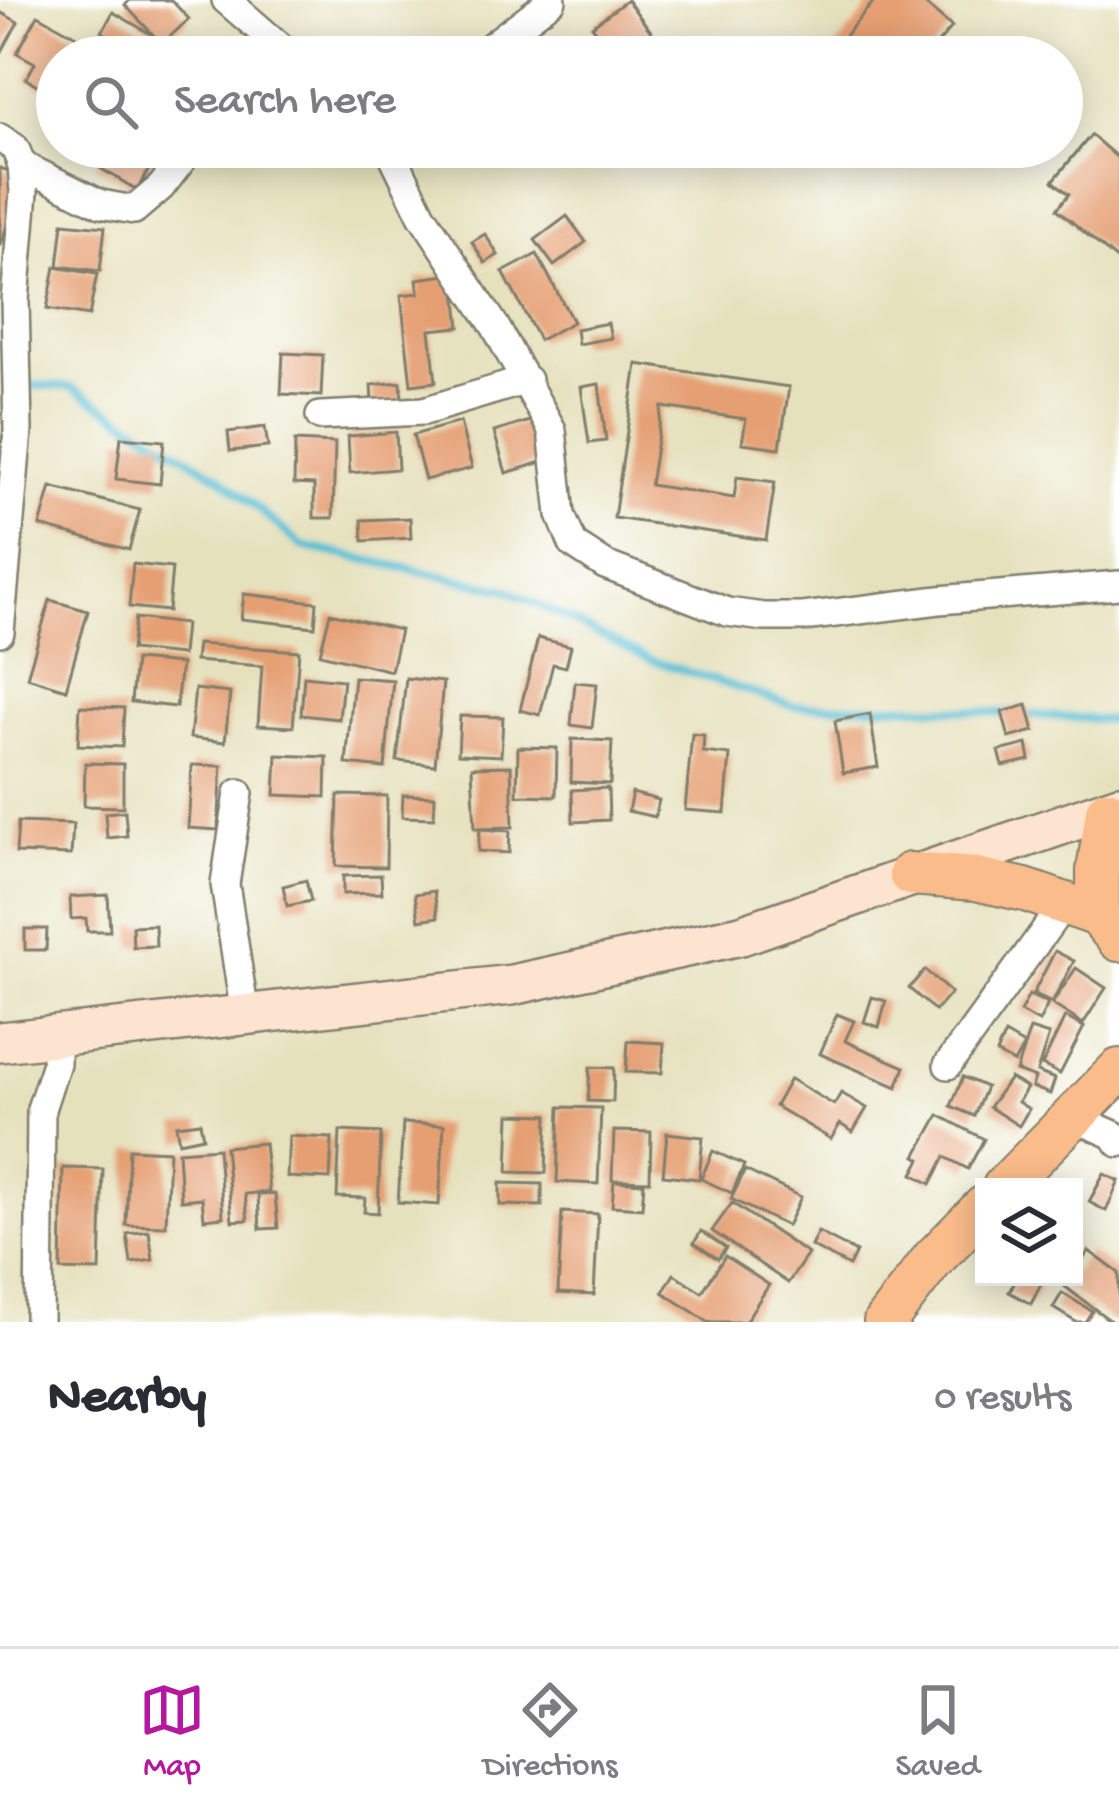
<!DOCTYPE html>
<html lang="en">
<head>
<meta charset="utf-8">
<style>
  body { margin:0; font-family:"Gochi Hand",sans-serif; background:#f7f7f7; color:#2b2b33 }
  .controls { position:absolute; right:36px; bottom:36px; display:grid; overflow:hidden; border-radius:0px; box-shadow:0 6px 30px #0003 }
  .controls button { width:108px; height:108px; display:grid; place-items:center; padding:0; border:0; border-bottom:3px solid #e1e1e2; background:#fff; color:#2b2b33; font:60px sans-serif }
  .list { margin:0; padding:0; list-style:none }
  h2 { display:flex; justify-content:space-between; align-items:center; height:156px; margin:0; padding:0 48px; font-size:51px }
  h2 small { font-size:39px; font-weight:400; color:#7c7c81 }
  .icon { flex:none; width:66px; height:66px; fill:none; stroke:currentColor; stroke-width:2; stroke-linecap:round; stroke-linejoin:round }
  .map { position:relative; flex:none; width:1119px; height:1322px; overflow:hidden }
  .search { position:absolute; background:#fff; box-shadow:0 6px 30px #0003; left:36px; right:36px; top:36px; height:132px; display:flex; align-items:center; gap:30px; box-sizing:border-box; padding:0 42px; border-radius:66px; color:#7c7c81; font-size:45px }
  .sheet { height:324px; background:#fff }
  nav { display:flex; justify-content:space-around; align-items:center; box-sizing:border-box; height:168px; border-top:3px solid #e1e1e2; background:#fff; font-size:33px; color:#7c7c81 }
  nav a { display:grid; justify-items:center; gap:6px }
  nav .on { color:#b5179e }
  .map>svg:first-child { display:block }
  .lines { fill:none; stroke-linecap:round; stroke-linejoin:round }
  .stream { stroke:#55bed3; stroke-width:8 }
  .building { fill:#e59f72 }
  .minor-casing { stroke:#817e6c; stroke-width:32 }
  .secondary-casing { stroke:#817e6c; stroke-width:44 }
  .primary-casing { stroke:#817e6c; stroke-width:46 }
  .minor { stroke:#fff; stroke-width:27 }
  .secondary { stroke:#fde4d1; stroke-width:39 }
  .primary { stroke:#fabc8b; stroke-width:42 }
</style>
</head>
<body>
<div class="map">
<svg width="1119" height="1322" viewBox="0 0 1119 1322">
  <rect width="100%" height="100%" fill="#fff"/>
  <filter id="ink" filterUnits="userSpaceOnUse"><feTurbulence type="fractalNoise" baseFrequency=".00833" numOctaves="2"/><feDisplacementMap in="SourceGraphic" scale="24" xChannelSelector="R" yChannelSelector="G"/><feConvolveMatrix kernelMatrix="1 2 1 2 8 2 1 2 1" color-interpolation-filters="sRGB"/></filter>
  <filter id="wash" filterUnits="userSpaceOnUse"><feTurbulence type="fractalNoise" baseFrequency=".004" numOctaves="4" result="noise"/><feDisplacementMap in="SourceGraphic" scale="48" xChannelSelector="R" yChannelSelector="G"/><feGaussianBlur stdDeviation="2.7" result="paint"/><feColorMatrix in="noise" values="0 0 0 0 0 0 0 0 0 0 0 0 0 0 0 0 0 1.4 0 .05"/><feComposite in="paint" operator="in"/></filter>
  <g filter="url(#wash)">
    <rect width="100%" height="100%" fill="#e6e1bd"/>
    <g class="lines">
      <path class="stream" d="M 25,385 L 71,387 L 220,477 L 302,546 L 508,590 L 651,660 L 794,706 L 904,706 L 1119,721"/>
    </g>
    <g id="blocks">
      <g class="building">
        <path d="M 130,0 L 171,0 L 189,19 L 162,44 L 125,5 Z"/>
        <path d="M 627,0 L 665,50 L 656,57 L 616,57 L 592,26 Z"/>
        <path d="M 875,0 L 920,0 L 952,27 L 926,57 L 827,57 Z"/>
        <path d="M 0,12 L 18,22 L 0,55 Z"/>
        <path d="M 113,12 L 154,36 L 142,55 L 102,32 Z"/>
        <path d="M 38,15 L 104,51 L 101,57 L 57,57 L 57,84 L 52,93 L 26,79 L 35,63 L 17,53 Z"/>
        <path d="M 1091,135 L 1119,159 L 1119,262 L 1057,209 L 1069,194 L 1053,181 Z"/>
        <path d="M 106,147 L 162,147 L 137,190 L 95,165 Z"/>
        <path d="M 0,168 L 22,175 L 1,245 L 0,245 Z"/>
        <path d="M 567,216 L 586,242 L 554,266 L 535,240 Z"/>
        <path d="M 63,223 L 105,227 L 100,271 L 58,266 Z"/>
        <path d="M 485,234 L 498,255 L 485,263 L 472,242 Z"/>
        <path d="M 537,254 L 573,322 L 539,340 L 503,272 Z"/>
        <path d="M 55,267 L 97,274 L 89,316 L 47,309 Z"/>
        <path d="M 454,274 L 460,327 L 430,330 L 436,382 L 411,385 L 401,295 L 419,293 L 417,279 Z"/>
        <path d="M 608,323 L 611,338 L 578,344 L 576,329 Z"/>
        <path d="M 283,353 L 323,355 L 321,396 L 281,394 Z"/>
        <path d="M 637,364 L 789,387 L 780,448 L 742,443 L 746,419 L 662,407 L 650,485 L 734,498 L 737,477 L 775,482 L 766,540 L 614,518 Z"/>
        <path d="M 401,382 L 402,401 L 372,403 L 371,385 Z"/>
        <path d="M 599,384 L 606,441 L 589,443 L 581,387 Z"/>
        <path d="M 540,418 L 552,459 L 506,473 L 494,432 Z"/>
        <path d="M 460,422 L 472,468 L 425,480 L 413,435 Z"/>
        <path d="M 265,427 L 268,447 L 230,451 L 228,432 Z"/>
        <path d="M 396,432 L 398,469 L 350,473 L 348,436 Z"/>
        <path d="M 121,437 L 164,441 L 160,484 L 116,479 Z"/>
        <path d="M 295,441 L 335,443 L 333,518 L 314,518 L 314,485 L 294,484 Z"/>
        <path d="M 51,487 L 140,510 L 129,550 L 40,526 Z"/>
        <path d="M 410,518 L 411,538 L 363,541 L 362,520 Z"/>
        <path d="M 133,564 L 172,568 L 168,611 L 129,607 Z"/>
        <path d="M 244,594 L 317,602 L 315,627 L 241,619 Z"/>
        <path d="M 50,600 L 88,611 L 66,689 L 27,677 Z"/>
        <path d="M 330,613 L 400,630 L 391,671 L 320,654 Z"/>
        <path d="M 135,618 L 185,624 L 182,655 L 131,650 Z"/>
        <path d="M 538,638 L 571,646 L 566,667 L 553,664 L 540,715 L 520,710 Z"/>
        <path d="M 197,644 L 299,651 L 293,727 L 258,725 L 262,666 L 195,661 Z"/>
        <path d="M 135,660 L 181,664 L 176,707 L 131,702 Z"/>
        <path d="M 304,676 L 343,680 L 339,719 L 301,715 Z"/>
        <path d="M 354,677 L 393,680 L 385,768 L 346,764 Z"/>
        <path d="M 406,678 L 443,682 L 435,765 L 397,761 Z"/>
        <path d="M 575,682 L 597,684 L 592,728 L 571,725 Z"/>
        <path d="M 195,689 L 230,693 L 225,742 L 190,738 Z"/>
        <path d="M 1027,705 L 1034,731 L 1009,738 L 1002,712 Z"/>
        <path d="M 80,706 L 124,708 L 122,747 L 78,745 Z"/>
        <path d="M 870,714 L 878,767 L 843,773 L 835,721 Z"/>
        <path d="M 460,716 L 503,717 L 501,756 L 458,754 Z"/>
        <path d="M 692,734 L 704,735 L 703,752 L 730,755 L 725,813 L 685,810 Z"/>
        <path d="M 572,739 L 612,741 L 610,784 L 571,782 Z"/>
        <path d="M 1027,744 L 1030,760 L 1003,766 L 999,751 Z"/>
        <path d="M 518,747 L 557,748 L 556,796 L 517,795 Z"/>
        <path d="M 277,755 L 327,757 L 326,797 L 275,795 Z"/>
        <path d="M 85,763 L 123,764 L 123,807 L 84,806 Z"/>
        <path d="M 192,765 L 222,766 L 218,830 L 188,828 Z"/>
        <path d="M 511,766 L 513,827 L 475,828 L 472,767 Z"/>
        <path d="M 608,788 L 609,820 L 573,822 L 572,790 Z"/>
        <path d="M 632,793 L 659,800 L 655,817 L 628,811 Z"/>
        <path d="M 338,795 L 387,796 L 386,867 L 336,866 Z"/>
        <path d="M 403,795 L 435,796 L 434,818 L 402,817 Z"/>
        <path d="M 125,811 L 127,836 L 107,838 L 105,813 Z"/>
        <path d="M 18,822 L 73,824 L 71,855 L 16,853 Z"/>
        <path d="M 480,829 L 510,831 L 509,853 L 478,851 Z"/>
        <path d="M 381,875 L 382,893 L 343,894 L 343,876 Z"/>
        <path d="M 306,880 L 311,901 L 287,906 L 283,886 Z"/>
        <path d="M 434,891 L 438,917 L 419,920 L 415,894 Z"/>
        <path d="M 108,895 L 110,931 L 87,931 L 86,918 L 71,919 L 70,897 Z"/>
        <path d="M 155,925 L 156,946 L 133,947 L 132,926 Z"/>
        <path d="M 25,929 L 47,929 L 46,950 L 25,950 Z"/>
        <path d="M 1055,951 L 1074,961 L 1052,1003 L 1033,994 Z"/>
        <path d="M 1076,968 L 1106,988 L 1083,1024 L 1052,1004 Z"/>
        <path d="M 925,970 L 951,993 L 935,1011 L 909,988 Z"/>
        <path d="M 1029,995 L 1048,1004 L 1039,1022 L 1020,1012 Z"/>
        <path d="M 872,997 L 886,1001 L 879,1027 L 864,1022 Z"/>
        <path d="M 837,1014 L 854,1021 L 845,1041 L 905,1067 L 897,1087 L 820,1054 Z"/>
        <path d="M 1065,1017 L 1084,1027 L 1060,1074 L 1042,1065 Z"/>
        <path d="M 1030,1029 L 1049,1035 L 1037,1072 L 1055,1079 L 1050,1094 L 1032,1087 L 1035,1078 L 1016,1071 Z"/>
        <path d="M 1005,1034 L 1024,1045 L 1014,1063 L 996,1053 Z"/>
        <path d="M 628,1041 L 664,1043 L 662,1073 L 626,1072 Z"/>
        <path d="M 590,1067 L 614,1068 L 613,1102 L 588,1101 Z"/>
        <path d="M 963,1077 L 986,1087 L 974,1116 L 951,1106 Z"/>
        <path d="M 1010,1078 L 1027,1088 L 1018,1102 L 1029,1109 L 1019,1126 L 989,1107 Z"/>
        <path d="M 790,1079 L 834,1105 L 841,1093 L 867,1108 L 853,1132 L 840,1124 L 831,1139 L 775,1106 Z"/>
        <path d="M 560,1107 L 601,1108 L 598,1184 L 557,1182 Z"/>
        <path d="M 510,1114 L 548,1115 L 546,1173 L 508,1172 Z"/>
        <path d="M 939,1115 L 984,1139 L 968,1169 L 945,1157 L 931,1184 L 913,1174 L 921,1159 L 916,1156 Z"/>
        <path d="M 200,1122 L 203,1137 L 179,1142 L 176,1125 Z"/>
        <path d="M 403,1123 L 444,1125 L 439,1205 L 398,1202 Z"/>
        <path d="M 340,1131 L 381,1133 L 378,1213 L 364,1212 L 365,1198 L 337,1197 Z"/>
        <path d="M 614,1131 L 651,1132 L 650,1181 L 612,1180 Z"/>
        <path d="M 667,1133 L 703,1137 L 699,1179 L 663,1175 Z"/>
        <path d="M 289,1136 L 332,1138 L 330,1179 L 287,1177 Z"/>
        <path d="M 264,1143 L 269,1192 L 245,1194 L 248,1220 L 232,1221 L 225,1147 Z"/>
        <path d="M 218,1148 L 223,1217 L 204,1219 L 202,1198 L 181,1200 L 178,1151 Z"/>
        <path d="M 129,1149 L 169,1151 L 166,1226 L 126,1225 Z"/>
        <path d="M 713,1151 L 744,1165 L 732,1193 L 701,1179 Z"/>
        <path d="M 63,1168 L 103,1169 L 100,1271 L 61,1270 Z"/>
        <path d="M 745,1170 L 801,1197 L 787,1226 L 731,1199 Z"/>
        <path d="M 1104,1174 L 1119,1181 L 1106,1211 L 1089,1202 Z"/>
        <path d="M 614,1181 L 644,1183 L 642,1208 L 612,1206 Z"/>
        <path d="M 500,1183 L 542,1184 L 542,1206 L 500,1205 Z"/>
        <path d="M 275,1194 L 278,1228 L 260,1229 L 258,1195 Z"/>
        <path d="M 732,1203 L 808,1254 L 788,1283 L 712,1231 Z"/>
        <path d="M 562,1212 L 598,1214 L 594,1295 L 558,1293 Z"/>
        <path d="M 149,1231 L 153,1260 L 131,1263 L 127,1234 Z"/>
        <path d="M 701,1231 L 726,1248 L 718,1259 L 694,1243 Z"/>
        <path d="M 818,1232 L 856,1252 L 849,1266 L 811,1246 Z"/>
        <path d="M 1089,1251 L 1119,1273 L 1119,1322 L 1112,1322 L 1064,1286 Z"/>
        <path d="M 725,1256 L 769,1285 L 745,1322 L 708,1322 L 663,1292 L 674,1274 L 702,1292 Z"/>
        <path d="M 1017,1277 L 1029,1277 L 1041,1284 L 1031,1304 L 1009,1292 Z"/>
        <path d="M 1062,1293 L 1092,1311 L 1085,1322 L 1076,1322 L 1053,1308 Z"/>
      </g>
    </g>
  </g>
  <g filter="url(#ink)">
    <use href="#blocks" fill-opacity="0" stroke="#817e6c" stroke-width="3"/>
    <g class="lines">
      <defs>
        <g id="minor">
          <path d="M 226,0 L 292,57"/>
          <path d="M 477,57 L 552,0"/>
          <path d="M 0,138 L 15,148 L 22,165 L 24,192 L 15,301 L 18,430 L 0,632"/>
          <path d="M 389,147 L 422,215 L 495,326 L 552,430 L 561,515 L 573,544 L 605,565 L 727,612 L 764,617 L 803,617 L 939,600 L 1119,585"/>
          <path d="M 22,165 L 101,204 L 134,210 L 161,187 L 192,147"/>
          <path d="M 320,416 L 424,411 L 527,380"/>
          <path d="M 239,793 L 225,884 L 245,1015"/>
          <path d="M 948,1065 L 1064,904"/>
          <path d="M 1073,1117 L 1114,1135 L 1119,1143"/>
          <path d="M 39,1322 L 41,1109 L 56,1063 L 56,1036"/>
        </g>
        <path id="secondary" d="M 0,1042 L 512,985 L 741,935 L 1119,805"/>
        <g id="primary">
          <path d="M 910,874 L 976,879 L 1025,890 L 1098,915 L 1119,940"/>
          <path d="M 1098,915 L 1098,871 L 1107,811"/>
          <path d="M 1004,1187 L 1119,1070"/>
          <path d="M 885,1322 L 933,1259 L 984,1207"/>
        </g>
      </defs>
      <use href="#minor" class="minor-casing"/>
      <use href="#secondary" class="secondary-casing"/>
      <use href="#primary" class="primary-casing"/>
      <use href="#minor" class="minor"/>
      <use href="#secondary" class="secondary"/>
      <use href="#primary" class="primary"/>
    </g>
  </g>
</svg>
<div class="controls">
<button><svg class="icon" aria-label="layers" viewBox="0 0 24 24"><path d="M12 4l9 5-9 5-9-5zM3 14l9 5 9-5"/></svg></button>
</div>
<div class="search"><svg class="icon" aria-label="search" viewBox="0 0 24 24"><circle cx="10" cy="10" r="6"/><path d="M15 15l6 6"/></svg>Search here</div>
</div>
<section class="sheet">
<h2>Nearby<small>0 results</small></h2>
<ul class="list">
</ul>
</section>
<nav>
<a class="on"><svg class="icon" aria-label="map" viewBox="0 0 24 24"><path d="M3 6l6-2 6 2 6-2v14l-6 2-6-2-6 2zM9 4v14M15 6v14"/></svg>Map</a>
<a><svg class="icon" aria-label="directions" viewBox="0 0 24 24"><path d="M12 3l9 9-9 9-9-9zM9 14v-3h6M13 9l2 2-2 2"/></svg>Directions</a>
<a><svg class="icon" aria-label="saved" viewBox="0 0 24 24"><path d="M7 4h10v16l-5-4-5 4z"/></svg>Saved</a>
</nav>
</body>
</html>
